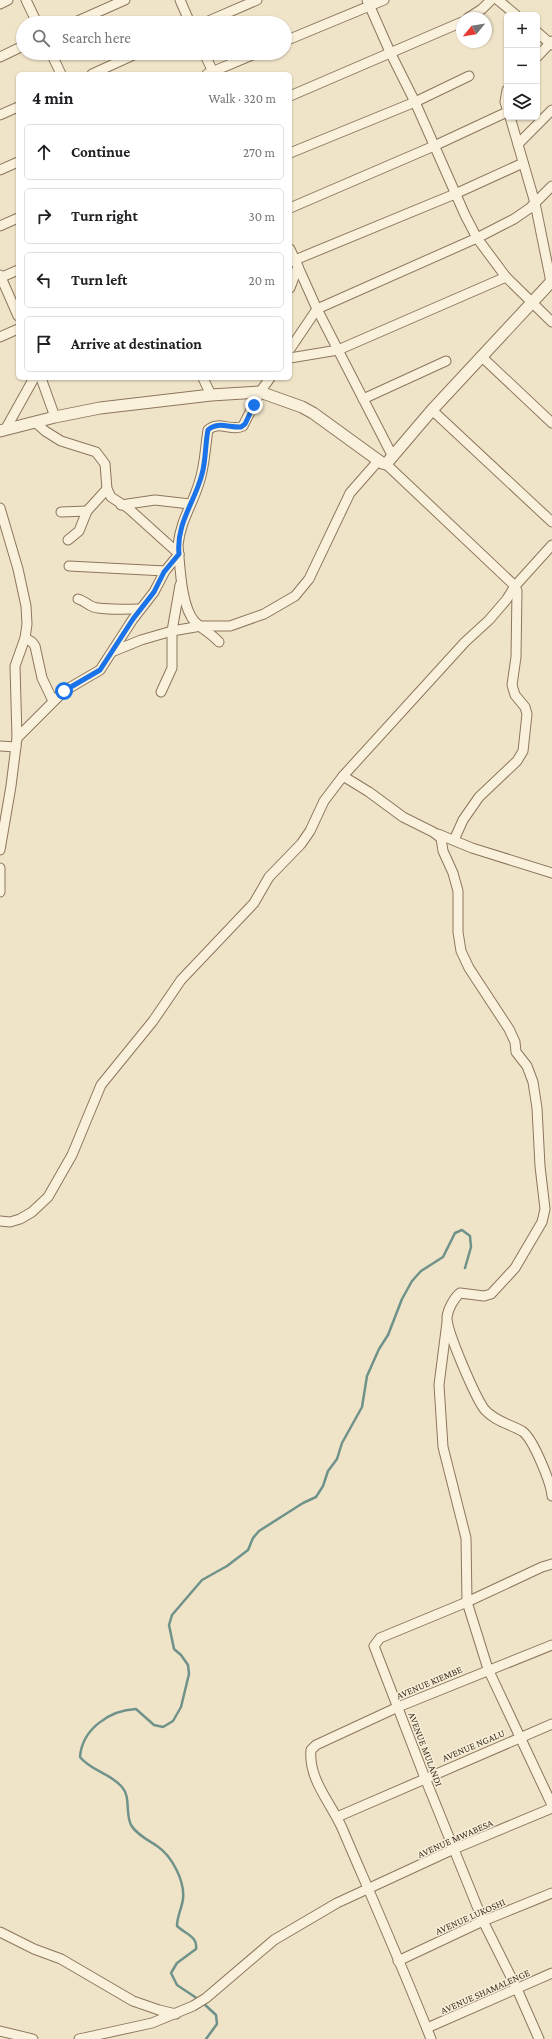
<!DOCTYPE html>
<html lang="en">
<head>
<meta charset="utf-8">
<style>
  body { margin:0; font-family:"Crimson Pro",serif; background:#f6f6f6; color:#202124 }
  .controls { position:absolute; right:12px; top:12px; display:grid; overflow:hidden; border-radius:6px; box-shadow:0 1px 3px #0004 }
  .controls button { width:36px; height:36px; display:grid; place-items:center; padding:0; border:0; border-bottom:1px solid #e0e0e0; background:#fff; color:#202124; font:20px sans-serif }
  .compass { position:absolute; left:456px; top:12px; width:36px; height:36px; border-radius:50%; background:#fff; box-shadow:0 1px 3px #0004; rotate:240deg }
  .stop { position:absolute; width:12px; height:12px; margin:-9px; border:3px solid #1a73e8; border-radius:50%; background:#fff }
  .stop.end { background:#1a73e8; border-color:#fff; box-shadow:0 1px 4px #0008 }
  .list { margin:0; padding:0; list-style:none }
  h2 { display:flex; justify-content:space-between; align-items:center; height:52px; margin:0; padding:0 16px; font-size:17px }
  h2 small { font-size:13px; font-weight:400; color:#757577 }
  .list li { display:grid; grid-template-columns:26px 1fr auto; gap:12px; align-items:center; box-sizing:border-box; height:56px; margin:0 8px 8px; padding:0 8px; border:1px solid #e0e0e0; border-radius:6px }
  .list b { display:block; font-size:15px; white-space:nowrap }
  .list em { font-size:13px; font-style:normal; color:#757577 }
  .icon { flex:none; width:22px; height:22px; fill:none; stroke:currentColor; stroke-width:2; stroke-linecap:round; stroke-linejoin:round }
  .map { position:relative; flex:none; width:552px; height:2039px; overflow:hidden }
  .search { position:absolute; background:#fff; box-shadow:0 1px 3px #0004; left:16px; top:16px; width:276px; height:44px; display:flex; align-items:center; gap:10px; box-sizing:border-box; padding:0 14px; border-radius:22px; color:#757577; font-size:15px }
  .panel { position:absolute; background:#fff; box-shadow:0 1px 3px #0004; left:16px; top:72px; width:276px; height:308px; border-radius:6px }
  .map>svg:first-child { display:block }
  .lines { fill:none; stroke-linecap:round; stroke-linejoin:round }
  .stream { stroke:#6f938a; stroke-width:2.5 }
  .minor-casing { stroke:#8d765c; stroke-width:11 }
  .tertiary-casing { stroke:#8d765c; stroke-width:13 }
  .minor { stroke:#faf1dc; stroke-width:9 }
  .tertiary { stroke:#faf1dc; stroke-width:11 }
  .route { stroke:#1a73e8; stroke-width:5 }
  .labels { text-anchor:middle; stroke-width:3; stroke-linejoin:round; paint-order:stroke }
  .street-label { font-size:10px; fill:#3d2e20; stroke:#f7eed8 }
</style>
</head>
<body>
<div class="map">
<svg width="552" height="2039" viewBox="0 0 552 2039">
  <rect width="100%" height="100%" fill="#f0e4c8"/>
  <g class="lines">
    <g class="stream">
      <path d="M 198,1999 L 177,1985 L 171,1973 L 177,1963 L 196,1949 C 198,1936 185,1934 177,1926 C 177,1916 182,1908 183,1899 C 185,1881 172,1856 157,1846 C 148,1840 137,1835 131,1825 C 125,1813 131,1797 122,1787 C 110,1773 91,1771 80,1757 C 82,1729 110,1710 136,1709 L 154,1725 L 163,1727 L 173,1721 L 181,1707 L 189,1674 L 188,1665 L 181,1655 L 174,1649 L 169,1625 L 172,1615 L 202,1580 L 227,1566 L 248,1550 L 253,1538 L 259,1531 L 303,1503 L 316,1497 L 323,1486 L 328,1471 L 337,1459 L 342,1443 L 362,1407 L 367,1376 L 379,1349 L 388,1335 L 402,1299 L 412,1281 L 421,1271 L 443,1257 L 455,1233 L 462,1230 L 470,1236 L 471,1247 L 465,1268"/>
      <path d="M 202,2002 L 216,2015 L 217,2024 L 206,2039"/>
    </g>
    <defs>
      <g id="minor">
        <path d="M 26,0 L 37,23"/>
        <path d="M 180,0 L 190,23"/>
        <path d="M 367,0 L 390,52 L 415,102 L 465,215 L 477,238 L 506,277"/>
        <path d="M 498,0 L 516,15"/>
        <path d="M 0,4 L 8,0"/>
        <path d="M 468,18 L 482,9 L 491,0"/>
        <path d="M 73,23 L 125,0"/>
        <path d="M 204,23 L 257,0"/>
        <path d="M 537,32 L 552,45"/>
        <path d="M 285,41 L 384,0"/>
        <path d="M 51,53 L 61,74"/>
        <path d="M 204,53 L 214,74"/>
        <path d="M 0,57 L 23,46"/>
        <path d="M 537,57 L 552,41"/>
        <path d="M 92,74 L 138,53"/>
        <path d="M 207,74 L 257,53"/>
        <path d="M 507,90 L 505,102 L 507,108"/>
        <path d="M 290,96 L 462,22"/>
        <path d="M 0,115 L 18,107"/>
        <path d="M 510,117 L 535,203 L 551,282"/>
        <path d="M 518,144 L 552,110"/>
        <path d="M 290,153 L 415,102 L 469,76"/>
        <path d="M 0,170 L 18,162"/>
        <path d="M 290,208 L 434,146 L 507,112"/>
        <path d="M 0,226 L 18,218"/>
        <path d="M 290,249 L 317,309 L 393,457"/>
        <path d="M 290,262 L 455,194 L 523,163"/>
        <path d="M 0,275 L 18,316"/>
        <path d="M 0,278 L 18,270"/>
        <path d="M 290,288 L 298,266"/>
        <path d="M 0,337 L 18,329"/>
        <path d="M 290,349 L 317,309 L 477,238 L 514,219 L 530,208 L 552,186"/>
        <path d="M 290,358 L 338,350 L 506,277 L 552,322"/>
        <path d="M 483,358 L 552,423"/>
        <path d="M 41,378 L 55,417"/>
        <path d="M 203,378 L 211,395"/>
        <path d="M 363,399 L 446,361"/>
        <path d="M 432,410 L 552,522"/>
        <path d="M 35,422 L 45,431 L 61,441 L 96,452 L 105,464 L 107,489 L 111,497 L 128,508 L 179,554"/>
        <path d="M 5,430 L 34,378"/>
        <path d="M 386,464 L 515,586 L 517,591 L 516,657 L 512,685 L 515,695 L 525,707 L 527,714 L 523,751 L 517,761 L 479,797 L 463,820 L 454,840"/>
        <path d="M 121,505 L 155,500 L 190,504"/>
        <path d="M 0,508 L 18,569 L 26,606 L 27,624 L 25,638 L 15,666 L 17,738 L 11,786 L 0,850"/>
        <path d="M 61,512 L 87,511"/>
        <path d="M 68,540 L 79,531 L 87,511 L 107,489"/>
        <path d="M 69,566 L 165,571"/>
        <path d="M 78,599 C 86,601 90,608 98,608 C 112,610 126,609 140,609"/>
        <path d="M 25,638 L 32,642 L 35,646 L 42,678 L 53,701"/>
        <path d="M 219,642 C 212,634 202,629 195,622 C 181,607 180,566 178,545 C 181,519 192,506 199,483 C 205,466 205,448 208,430 C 218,420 232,432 243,426 L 260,392 L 270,378"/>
        <path d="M 114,651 L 141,640 L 172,631 L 201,626 L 230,626 L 264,614 L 295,596 L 309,579 L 350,493 L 379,460"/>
        <path d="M 161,692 L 172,668 L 172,631 L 180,585"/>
        <path d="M 17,738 L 64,691 L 100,670 L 133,619 L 154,592 L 165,571 L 179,554"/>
        <path d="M 0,746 L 16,747"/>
        <path d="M 343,776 L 369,792 L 403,817 L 433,832 L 441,838 L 443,851 L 453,873 L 458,891 L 458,932 L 461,951 L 469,968 L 509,1029 L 515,1042 L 516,1052 L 527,1066 L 533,1082 L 537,1108 L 540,1166 L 545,1209 L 542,1222 L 515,1268 L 491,1294 L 484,1296 L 460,1293 C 454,1298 448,1309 447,1317 C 446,1330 476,1399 485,1410 C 495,1421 509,1424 522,1431 C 533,1438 551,1483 552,1496"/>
        <path d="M 438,834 L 472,848 L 552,873"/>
        <path d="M 0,868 L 0,892"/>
        <path d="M 0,1221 L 10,1222 L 20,1219 L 32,1212 L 48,1197 L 72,1155 L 101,1085 L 153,1021 L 181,980 L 254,903 L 269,877 L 301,844 L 310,831 L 324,801 L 343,776 L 465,642 L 489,620 L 507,599 L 515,586 L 552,545"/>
        <path d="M 447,1322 L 439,1385 L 443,1447 L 466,1538 L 467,1602 L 488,1669 L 552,1805"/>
        <path d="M 337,1817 L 552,1724"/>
        <path d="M 0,1932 L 34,1949 L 61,1959 L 133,2001 L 159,2010 L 176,2014"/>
        <path d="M 398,1961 L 483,1921 L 552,1893"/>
        <path d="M 427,2028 L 552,1973"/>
        <path d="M 0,2031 L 33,2039"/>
        <path d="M 79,2039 L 152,2023 L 193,2006 L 206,1998 L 274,1940 L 337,1903 L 454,1849 L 552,1808"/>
        <path d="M 431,2039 C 403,1968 372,1898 342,1828 C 331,1803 308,1779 311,1750 L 316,1745 L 398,1707 L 552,1645"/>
        <path d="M 539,2039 L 517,1989 L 483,1921 L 425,1778 L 374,1646 L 380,1638 L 467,1602 L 542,1567 L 552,1564"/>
      </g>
      <path id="tertiary" d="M 0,431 L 55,417 L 100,408 L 211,395 L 260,392 L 302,407 L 313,413 L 382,463 L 386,464 L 432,410 L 552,281"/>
    </defs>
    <use href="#minor" class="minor-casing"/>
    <use href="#tertiary" class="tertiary-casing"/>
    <use href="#minor" class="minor"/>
    <use href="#tertiary" class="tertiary"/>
  </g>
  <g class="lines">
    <path class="route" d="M 64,691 L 100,670 L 133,619 L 154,592 L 164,572 L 179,554 C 176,523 195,502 202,474 C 206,460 205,445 208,430 C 217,421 230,428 241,427 L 245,424 L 254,405"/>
  </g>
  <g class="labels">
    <g class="street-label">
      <text transform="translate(429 1682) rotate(-23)" y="4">AVENUE KIEMBE</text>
      <text transform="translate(473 1745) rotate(-23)" y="4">AVENUE NGALU</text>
      <text transform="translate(426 1749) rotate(69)" y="4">AVENUE MULANDI</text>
      <text transform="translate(455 1838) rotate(-24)" y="4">AVENUE MWABESA</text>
      <text transform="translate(470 1916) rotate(-24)" y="4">AVENUE LUKOSHI</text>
      <text transform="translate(485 1991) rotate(-24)" y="4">AVENUE SHAMALENGE</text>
    </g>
  </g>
</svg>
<div class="controls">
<button>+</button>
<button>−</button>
<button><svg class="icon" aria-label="layers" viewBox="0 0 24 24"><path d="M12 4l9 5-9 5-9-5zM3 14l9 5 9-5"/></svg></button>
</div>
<svg class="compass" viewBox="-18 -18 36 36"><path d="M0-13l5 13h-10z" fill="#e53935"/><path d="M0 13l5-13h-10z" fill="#757577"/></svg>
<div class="stop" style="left:64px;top:691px"></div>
<div class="stop end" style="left:254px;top:405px"></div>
<div class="search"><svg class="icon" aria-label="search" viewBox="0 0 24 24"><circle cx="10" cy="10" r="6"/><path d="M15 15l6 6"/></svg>Search here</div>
<section class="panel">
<h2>4 min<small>Walk · 320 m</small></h2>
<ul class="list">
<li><svg class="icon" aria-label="ahead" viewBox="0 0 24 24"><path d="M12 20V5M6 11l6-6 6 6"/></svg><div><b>Continue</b></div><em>270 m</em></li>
<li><svg class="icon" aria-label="right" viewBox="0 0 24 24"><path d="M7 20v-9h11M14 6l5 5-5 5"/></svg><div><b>Turn right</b></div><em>30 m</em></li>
<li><svg class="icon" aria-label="left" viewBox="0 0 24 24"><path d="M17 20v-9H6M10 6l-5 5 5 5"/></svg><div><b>Turn left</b></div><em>20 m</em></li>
<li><svg class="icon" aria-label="arrive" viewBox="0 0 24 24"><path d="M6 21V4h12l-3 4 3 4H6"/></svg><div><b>Arrive at destination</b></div></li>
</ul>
</section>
</div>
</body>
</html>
